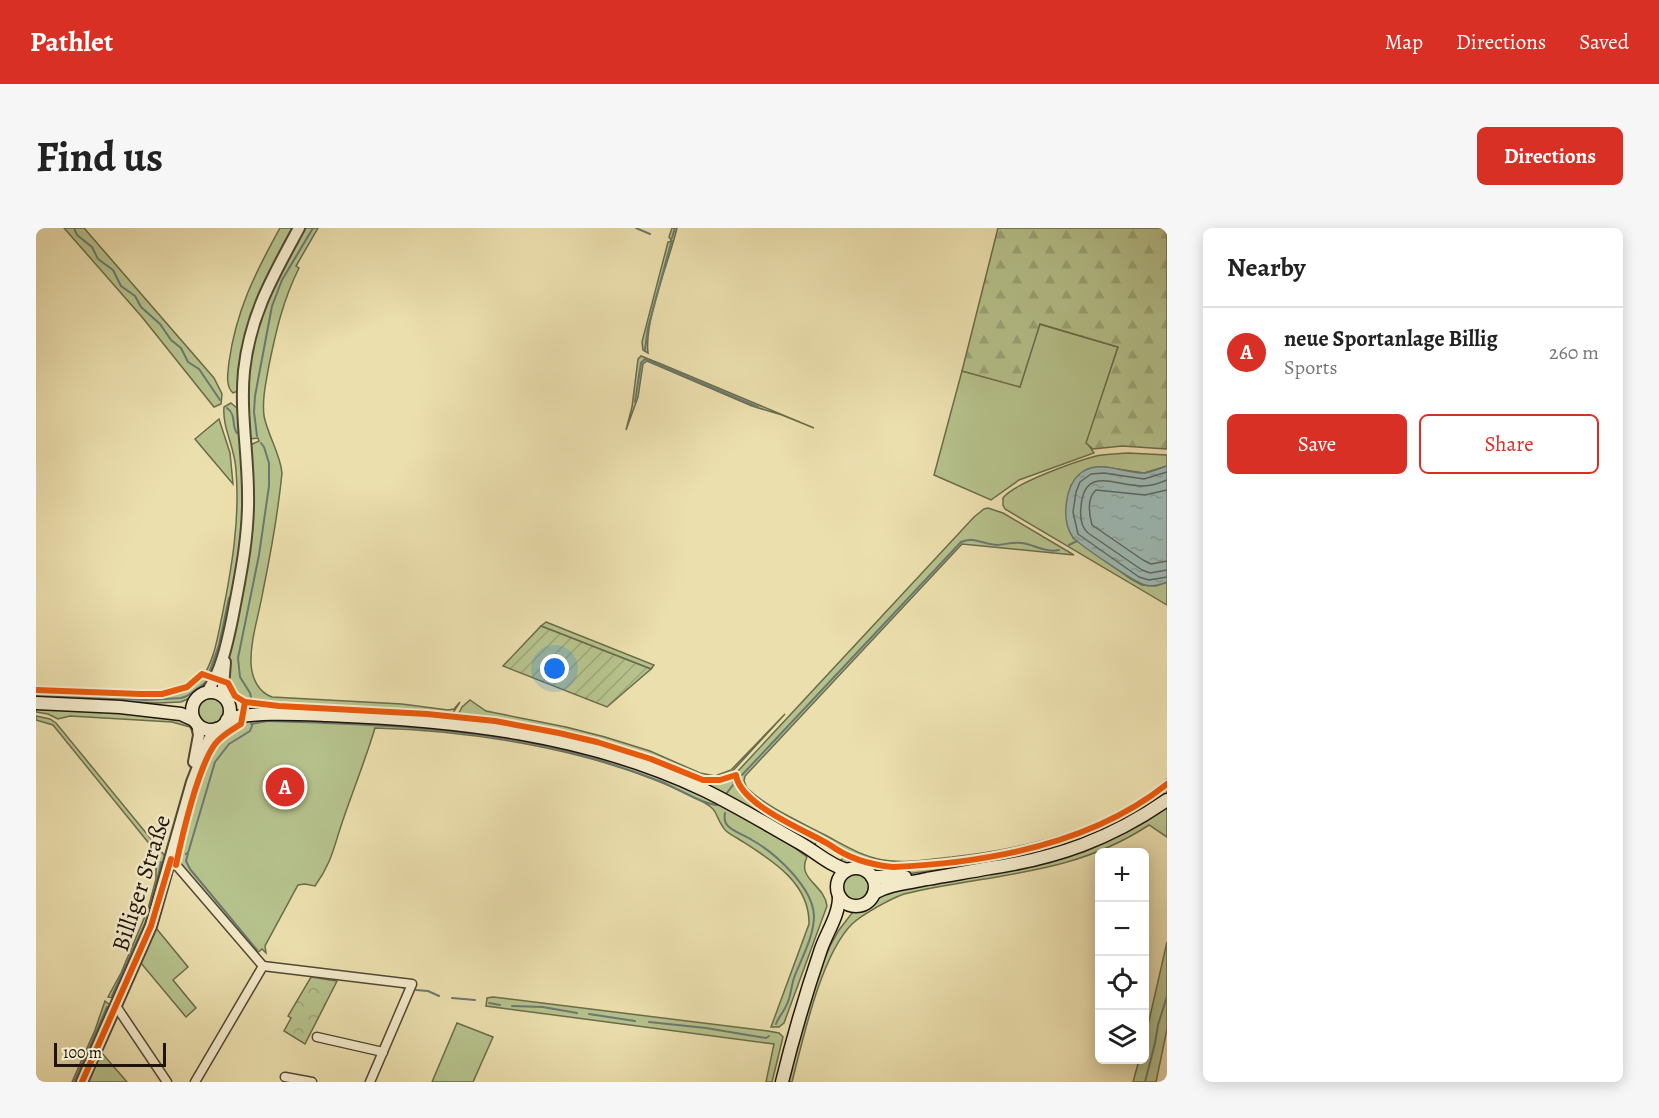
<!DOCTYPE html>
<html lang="en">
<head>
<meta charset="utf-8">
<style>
  body { margin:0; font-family:Alegreya,serif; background:#f6f6f6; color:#222 }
  .controls { position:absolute; right:18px; bottom:18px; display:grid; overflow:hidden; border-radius:9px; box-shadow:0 3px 15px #0003 }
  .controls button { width:54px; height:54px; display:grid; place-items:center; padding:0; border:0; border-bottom:2px solid #e0e0e0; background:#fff; color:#222; font:30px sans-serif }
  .scale { position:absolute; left:18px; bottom:15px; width:112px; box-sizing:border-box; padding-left:6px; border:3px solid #1e140a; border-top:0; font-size:16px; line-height:21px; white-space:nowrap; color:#1e140a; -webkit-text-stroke:4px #f3eaca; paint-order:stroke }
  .you { position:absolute; left:519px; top:441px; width:21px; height:21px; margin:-15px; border:4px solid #fff; border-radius:50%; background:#1a73e8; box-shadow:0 0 0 9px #1a73e833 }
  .badge { display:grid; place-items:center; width:39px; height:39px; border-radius:50%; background:#d93025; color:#fff; font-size:20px; font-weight:700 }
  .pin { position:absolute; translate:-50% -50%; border:3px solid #fff; box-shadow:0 2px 6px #0006 }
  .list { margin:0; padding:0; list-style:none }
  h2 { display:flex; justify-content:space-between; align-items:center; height:78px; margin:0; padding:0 24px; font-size:26px }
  h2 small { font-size:20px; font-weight:400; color:#767676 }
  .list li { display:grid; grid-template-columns:39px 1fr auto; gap:18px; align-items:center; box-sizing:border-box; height:90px; padding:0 24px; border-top:2px solid #e0e0e0 }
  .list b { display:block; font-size:22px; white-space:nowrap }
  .list p { margin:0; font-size:20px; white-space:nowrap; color:#767676 }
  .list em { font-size:20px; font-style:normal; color:#767676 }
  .actions { display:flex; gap:12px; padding:18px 24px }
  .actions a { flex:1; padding:14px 0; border:2px solid #d93025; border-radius:9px; text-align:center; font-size:21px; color:#d93025 }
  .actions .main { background:#d93025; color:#fff }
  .icon { flex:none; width:33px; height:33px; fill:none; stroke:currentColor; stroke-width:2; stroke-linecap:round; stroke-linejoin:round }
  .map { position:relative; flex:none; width:1131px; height:854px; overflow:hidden; border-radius:9px }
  header { display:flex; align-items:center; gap:36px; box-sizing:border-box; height:84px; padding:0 30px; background:#d93025; color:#fff }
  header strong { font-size:28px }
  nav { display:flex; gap:33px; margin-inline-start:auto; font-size:21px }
  .intro { display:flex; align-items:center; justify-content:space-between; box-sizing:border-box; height:144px; padding:0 36px }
  h1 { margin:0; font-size:42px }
  .button { padding:15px 27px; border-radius:9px; background:#d93025; color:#fff; font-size:21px; font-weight:700 }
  main { display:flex; gap:36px; padding:0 36px }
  aside { flex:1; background:#fff; border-radius:9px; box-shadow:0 3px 15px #0003 }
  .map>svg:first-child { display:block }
  .grass { fill:#b6c28c; stroke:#6a6b4b; stroke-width:1.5 }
  .forest { fill:url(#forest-firs); stroke:#6a6b4b; stroke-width:1.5 }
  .park { fill:url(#park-crowns); stroke:#6a6b4b; stroke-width:1.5 }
  .garden { fill:url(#garden-furrows); stroke:#6a6b4b; stroke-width:1.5 }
  .water { fill:url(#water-ripples); stroke:#6a7871; stroke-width:1.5 }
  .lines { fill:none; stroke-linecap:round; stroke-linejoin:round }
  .shore { stroke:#5e6760; stroke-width:1.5 }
  .stream { stroke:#6a7871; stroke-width:2 }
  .minor-casing { stroke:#524733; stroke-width:11 }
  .tertiary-casing { stroke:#524733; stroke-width:14 }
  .secondary-casing { stroke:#1e140a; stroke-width:15 }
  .minor { stroke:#f3eaca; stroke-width:8 }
  .tertiary { stroke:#f3eaca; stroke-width:10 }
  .secondary { stroke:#f3eaca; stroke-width:12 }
  .cycleway-casing { stroke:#f3eaca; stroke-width:10 }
  .cycleway { stroke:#e8590c; stroke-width:6 }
  .labels { text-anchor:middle; stroke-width:5; stroke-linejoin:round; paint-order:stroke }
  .street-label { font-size:24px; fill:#1e140a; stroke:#f3eaca }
</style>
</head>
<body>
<header>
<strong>Pathlet</strong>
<nav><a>Map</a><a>Directions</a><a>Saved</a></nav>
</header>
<div class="intro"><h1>Find us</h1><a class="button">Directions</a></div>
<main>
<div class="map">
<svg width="1131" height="854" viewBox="0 0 1131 854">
  <defs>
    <pattern id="forest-firs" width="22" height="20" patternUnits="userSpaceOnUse" patternTransform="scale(1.5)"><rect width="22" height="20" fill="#b6c28c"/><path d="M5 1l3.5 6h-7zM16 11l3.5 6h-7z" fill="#9ca677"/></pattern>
    <pattern id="park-crowns" width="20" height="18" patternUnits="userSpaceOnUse" patternTransform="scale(1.5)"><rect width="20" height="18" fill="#b6c28c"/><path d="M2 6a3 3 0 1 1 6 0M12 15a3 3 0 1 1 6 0" fill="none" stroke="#9ca677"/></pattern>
    <pattern id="garden-furrows" width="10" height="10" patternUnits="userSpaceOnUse" patternTransform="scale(1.5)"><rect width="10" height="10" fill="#b6c28c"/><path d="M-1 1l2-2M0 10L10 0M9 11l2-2" fill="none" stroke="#9ca677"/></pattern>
    <pattern id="water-ripples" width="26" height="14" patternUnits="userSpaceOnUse" patternTransform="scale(1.5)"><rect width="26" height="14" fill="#9dbab5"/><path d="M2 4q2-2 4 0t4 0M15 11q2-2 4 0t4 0" fill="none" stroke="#879f9a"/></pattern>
  </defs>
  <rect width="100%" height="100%" fill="#ecdfae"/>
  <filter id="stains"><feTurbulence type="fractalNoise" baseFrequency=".00333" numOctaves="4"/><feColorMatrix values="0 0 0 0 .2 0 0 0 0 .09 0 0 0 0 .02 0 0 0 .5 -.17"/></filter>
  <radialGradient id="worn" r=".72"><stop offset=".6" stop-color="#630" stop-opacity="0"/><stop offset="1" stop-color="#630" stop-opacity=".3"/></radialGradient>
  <g class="grass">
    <path d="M 28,0 L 48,0 L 178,150 L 186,166 L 185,176 L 178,179 L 106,89 Z"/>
    <path d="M 244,0 L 258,0 L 243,27 L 202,163 L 197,165 C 189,158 192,144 193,134 C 200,83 219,45 244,0 Z"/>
    <path d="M 267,0 L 282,0 L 260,38 L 263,40 C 247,72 240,103 233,137 C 230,154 226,171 228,188 C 232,208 244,225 246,245 C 242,285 235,324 227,363 C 223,387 214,412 215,436 C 216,450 222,464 236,469 L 366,476 L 412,482 L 418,481 L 424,474 L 417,485 L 234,476 L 202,469 L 193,452 L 192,433 L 214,217 L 223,213 L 222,210 L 213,211 L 212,149 L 216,119 L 229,73 Z"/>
    <path d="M 636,0 L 641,0 C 633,34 608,92 612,125 L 607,122 L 606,114 L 632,14 L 636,13 L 633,9 Z"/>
    <path d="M 1003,96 L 1082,119 L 1051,215 L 1058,225 L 983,252 L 955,272 L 898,247 L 926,143 L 984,158 Z"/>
    <path d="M 605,128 L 625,136 L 778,200 L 746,187 L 716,178 L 611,133 L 607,136 L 602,169 L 590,202 L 596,179 L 602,131 Z"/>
    <path d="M 195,175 L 202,181 C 204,205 208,230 208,254 C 210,319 196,387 176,448 L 169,445 C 179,428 182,407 186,388 C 196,339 204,291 200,242 C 199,220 186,199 188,179 Z"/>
    <path d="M 183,191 L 194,225 L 197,256 L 159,211 Z"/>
    <path d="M 1092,225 L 1131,227 L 1131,238 L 1108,245 L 1068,239 L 1052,241 L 1035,257 L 1034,263 L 1031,285 L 1037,310 L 1095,351 L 1106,357 L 1120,358 L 1131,354 L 1131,377 L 969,281 L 967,277 L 967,270 C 978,255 1041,233 1060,228 C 1070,226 1081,226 1092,225 Z"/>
    <path d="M 952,280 L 967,285 L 1038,327 L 926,316 L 709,548 L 708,553 L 711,560 C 733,581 763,593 789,607 C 808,617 825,628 847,632 C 869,636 894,631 916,629 C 994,620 1069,602 1131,551 L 1131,553 C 1055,617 956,629 861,637 C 845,637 825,632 810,625 C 803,622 798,616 791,612 C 770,600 697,572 702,543 L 938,289 L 948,281 Z"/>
    <path d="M 510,394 L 618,437 L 615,441 L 505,398 Z"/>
    <path d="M 166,449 L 174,453 L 169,459 L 154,470 L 145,474 L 122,475 L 0,471 L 0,464 C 38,466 141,479 166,449 Z"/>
    <circle cx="175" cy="482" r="15"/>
    <path d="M 434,472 L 450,483 L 530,499 L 569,509 L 614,523 L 664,545 L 679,548 L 695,542 L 749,486 L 694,546 L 687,550 L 671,551 L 561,513 L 500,499 L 425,488 L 423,485 L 426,479 Z"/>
    <path d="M 0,480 L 110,484 L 156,495 L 159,511 L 154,499 L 136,494 L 34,488 L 22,491 L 12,486 L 0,484 Z"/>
    <path d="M 0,488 L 14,491 L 20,495 L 129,628 L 130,634 L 115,689 L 78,770 L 72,769 L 85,745 L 112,681 L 120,651 L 120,624 L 17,497 L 0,492 Z"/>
    <path d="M 228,490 L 349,494 L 478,508 L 578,532 L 665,566 L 748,612 L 771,629 C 760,651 789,657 791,678 L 748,795 L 743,799 L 735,799 L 773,696 C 774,653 732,630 701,610 C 696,607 689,604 687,599 C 679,588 682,582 669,575 C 574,524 445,503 339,500 C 330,530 318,560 308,589 C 298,617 297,633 279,658 L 269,656 L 262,657 L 229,718 L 230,725 L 226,721 L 220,726 L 142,633 C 150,603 161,546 178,521 C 186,509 203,504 209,494 Z"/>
    <path d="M 695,551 L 706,567 L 715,573 L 779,611 L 781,613 L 777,620 L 659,552 L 677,554 Z"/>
    <path d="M 1131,558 L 1131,566 L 1099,588 L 1032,619 L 943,637 L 862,647 L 839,645 L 829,638 L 822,636 L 811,637 L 802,634 L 809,629 C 822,633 836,638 849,640 C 870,642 893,637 913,635 C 995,625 1065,609 1131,558 Z"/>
    <path d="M 1131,577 L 1131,609 L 1113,597 C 1034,649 955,645 868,666 C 854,671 827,686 816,696 C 785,727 767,811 756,854 L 750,854 L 780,751 L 794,718 L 803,702 L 816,685 L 834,678 L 846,665 L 981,640 Z"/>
    <circle cx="820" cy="659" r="14"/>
    <path d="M 120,700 L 152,739 L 137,752 L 160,780 L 150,789 L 104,734 Z"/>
    <path d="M 1131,714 L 1131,801 L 1120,854 L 1097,854 L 1103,832 L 1108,832 L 1109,810 Z"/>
    <path d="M 457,769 L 732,803 L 743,805 L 747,809 L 736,854 L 730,854 L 738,816 L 450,778 L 451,770 Z"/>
    <path d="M 69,773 L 75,778 L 42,854 L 36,854 L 59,802 Z"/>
    <path d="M 421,795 L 457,809 L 437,854 L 396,854 Z"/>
    <path d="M 65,824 L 91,854 L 52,854 Z"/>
  </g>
  <path class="forest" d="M 962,0 L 1131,0 L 1131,221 L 1086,218 L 1057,221 L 1050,215 L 1082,119 L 1004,96 L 984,159 L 926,143 Z"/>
  <path class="park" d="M 275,749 L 301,753 L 269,816 L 248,803 L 255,790 L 252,788 Z"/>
  <path class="garden" d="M 505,398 L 615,441 L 571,479 L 467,438 Z"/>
  <path class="water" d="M 1131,238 L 1131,354 C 1124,357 1116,359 1109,357 C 1100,355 1040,315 1036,308 C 1025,291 1029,256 1046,244 C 1065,231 1089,246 1109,245 C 1117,244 1124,240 1131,238 Z"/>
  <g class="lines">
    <g class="shore">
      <path d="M 1131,244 L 1108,251 L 1068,245 L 1055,246 L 1044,254 L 1040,264 L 1037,284 L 1042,306 L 1103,349 L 1113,352 L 1131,349"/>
      <path d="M 1131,252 C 1124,255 1116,258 1108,258 C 1081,259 1048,236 1045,279 C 1044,288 1045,299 1052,305 L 1106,342 L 1114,345 L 1131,342"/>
      <path d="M 1131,262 L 1109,267 L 1060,262 C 1051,270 1053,286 1056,297 L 1107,332 L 1115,336 L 1131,333"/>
    </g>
    <g class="stream">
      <path d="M 38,0 L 41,7 L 56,19 L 62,31 L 77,42 L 85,58 L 99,68 L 105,79 L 124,96 L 135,112 L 145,120 L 152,134 L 163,141 L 184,172"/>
      <path d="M 600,0 L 614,6"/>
      <path d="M 636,10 L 639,0"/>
      <path d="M 609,122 L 612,100 L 635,15"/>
      <path d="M 599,174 L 605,135 L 609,131 L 722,179"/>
      <path d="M 191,180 C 201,187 195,198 201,205"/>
      <path d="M 221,208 L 218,184 L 219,168 L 236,78 L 246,52 L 277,0"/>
      <path d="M 1033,317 L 1041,313"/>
      <path d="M 173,445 L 183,417 L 193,370"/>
      <path d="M 0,467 L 110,472 L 145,470 L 151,468 L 169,455"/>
      <path d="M 215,469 L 214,465 L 204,449 L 202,430 L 223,327 L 233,258 L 233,235 L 228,219 L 225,215"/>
      <path d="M 216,496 L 231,493 C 331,496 433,499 531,523 C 564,532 595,542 626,554 C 642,561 666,576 681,577"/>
      <path d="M 706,547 L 925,314 C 938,308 948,317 962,317 C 970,316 978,314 986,315 C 999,317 1010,325 1023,322"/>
      <path d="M 690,566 L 697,557"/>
      <path d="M 689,585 C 688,590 688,594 692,598 C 698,604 708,607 716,612 C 739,625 777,659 778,688 C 778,709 765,731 758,750 C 755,759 755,768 751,776 C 748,784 743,788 740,796"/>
      <path d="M 152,625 L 150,633 L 154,641 L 221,722"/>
      <path d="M 150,626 L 152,625 L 179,534 L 193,516 L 214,503 L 216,498 L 215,494"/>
      <path d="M 118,669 L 125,634"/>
      <path d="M 366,759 L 368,760"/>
      <path d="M 380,762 L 392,763 L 403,768"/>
      <path d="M 76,768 L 111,691 L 115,678"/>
      <path d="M 416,770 L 439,772"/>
      <path d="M 453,775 L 464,777"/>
      <path d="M 476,778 L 507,779 L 541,785"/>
      <path d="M 553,786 L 599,793"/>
      <path d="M 613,794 L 670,800 L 730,810 L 733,808"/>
      <path d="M 38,854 L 71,779"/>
      <path d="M 1109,854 L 1119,815 L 1122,797 L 1131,768"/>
    </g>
    <defs>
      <g id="minor">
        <path d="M 135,631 L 227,738"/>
        <path d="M 227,738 L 376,756 L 334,854"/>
        <path d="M 80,778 L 131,854"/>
        <path d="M 281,809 L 347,824"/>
        <path d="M 249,849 L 276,854"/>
        <path d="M 159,854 L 227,738"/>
      </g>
      <g id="tertiary">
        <path d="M 171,464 C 185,444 191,416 196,392 C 204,350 213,309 212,266 C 212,225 204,184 208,143 C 214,87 237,48 263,0"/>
        <path d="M 188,469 L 187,459 L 189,434"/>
        <path d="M 158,534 L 163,507 L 161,495"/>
        <path d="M 46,854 L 115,698 L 156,554 L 173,511 L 181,500"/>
      </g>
      <g id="secondary">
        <circle cx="175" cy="483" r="19"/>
        <path d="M 0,475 L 84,479 L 145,486 L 158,492"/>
        <path d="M 191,492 C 212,483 266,486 291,487 C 420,492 550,506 668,562 C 701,578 732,597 764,615 C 780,624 793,637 811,642"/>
        <circle cx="820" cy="659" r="19"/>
        <path d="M 836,649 L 869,649"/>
        <path d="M 838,665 C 854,656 873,655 891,651 C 912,647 933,644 954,640 C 1021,630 1075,611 1131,572"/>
        <path d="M 746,854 C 757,809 770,765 785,721 C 791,704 803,687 803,669"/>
      </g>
    </defs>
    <use href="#minor" class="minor-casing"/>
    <use href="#tertiary" class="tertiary-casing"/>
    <use href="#secondary" class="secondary-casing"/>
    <use href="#minor" class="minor"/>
    <use href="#tertiary" class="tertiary"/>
    <use href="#secondary" class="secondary"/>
    <defs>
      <g id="cycleway">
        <path d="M 0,462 L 104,466 L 126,466 L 151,459 L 166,446 L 192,455 L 199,468 L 209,474 L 243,478 L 391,486 L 459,493 L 523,505 L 561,514 L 615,531 L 667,552 L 684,552 L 700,547 C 704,577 769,602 794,617 C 812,630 835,637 857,639 C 951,635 1056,616 1131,556"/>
        <path d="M 140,637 C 146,608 162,539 179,516 C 186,507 196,502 205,496 L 209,474"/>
        <path d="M 46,854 L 115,698 L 135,631"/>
      </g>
    </defs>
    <use href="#cycleway" class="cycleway-casing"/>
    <use href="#cycleway" class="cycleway"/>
  </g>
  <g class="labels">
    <g class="street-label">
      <text transform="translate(105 655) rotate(-72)" y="8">Billiger Straße</text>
    </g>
  </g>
  <rect width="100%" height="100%" filter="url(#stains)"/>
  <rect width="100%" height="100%" fill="url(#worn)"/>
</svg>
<div class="controls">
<button>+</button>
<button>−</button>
<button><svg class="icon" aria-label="locate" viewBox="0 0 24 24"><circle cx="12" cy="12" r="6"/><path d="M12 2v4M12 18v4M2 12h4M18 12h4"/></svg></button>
<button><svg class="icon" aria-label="layers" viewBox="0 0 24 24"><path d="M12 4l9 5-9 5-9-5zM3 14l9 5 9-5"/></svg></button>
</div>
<div class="scale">100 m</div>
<div class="you"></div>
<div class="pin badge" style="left:249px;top:559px">A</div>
</div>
<aside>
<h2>Nearby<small></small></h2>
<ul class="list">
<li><span class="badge">A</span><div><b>neue Sportanlage Billig</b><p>Sports</p></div><em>260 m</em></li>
</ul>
<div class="actions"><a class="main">Save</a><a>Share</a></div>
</aside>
</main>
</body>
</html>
